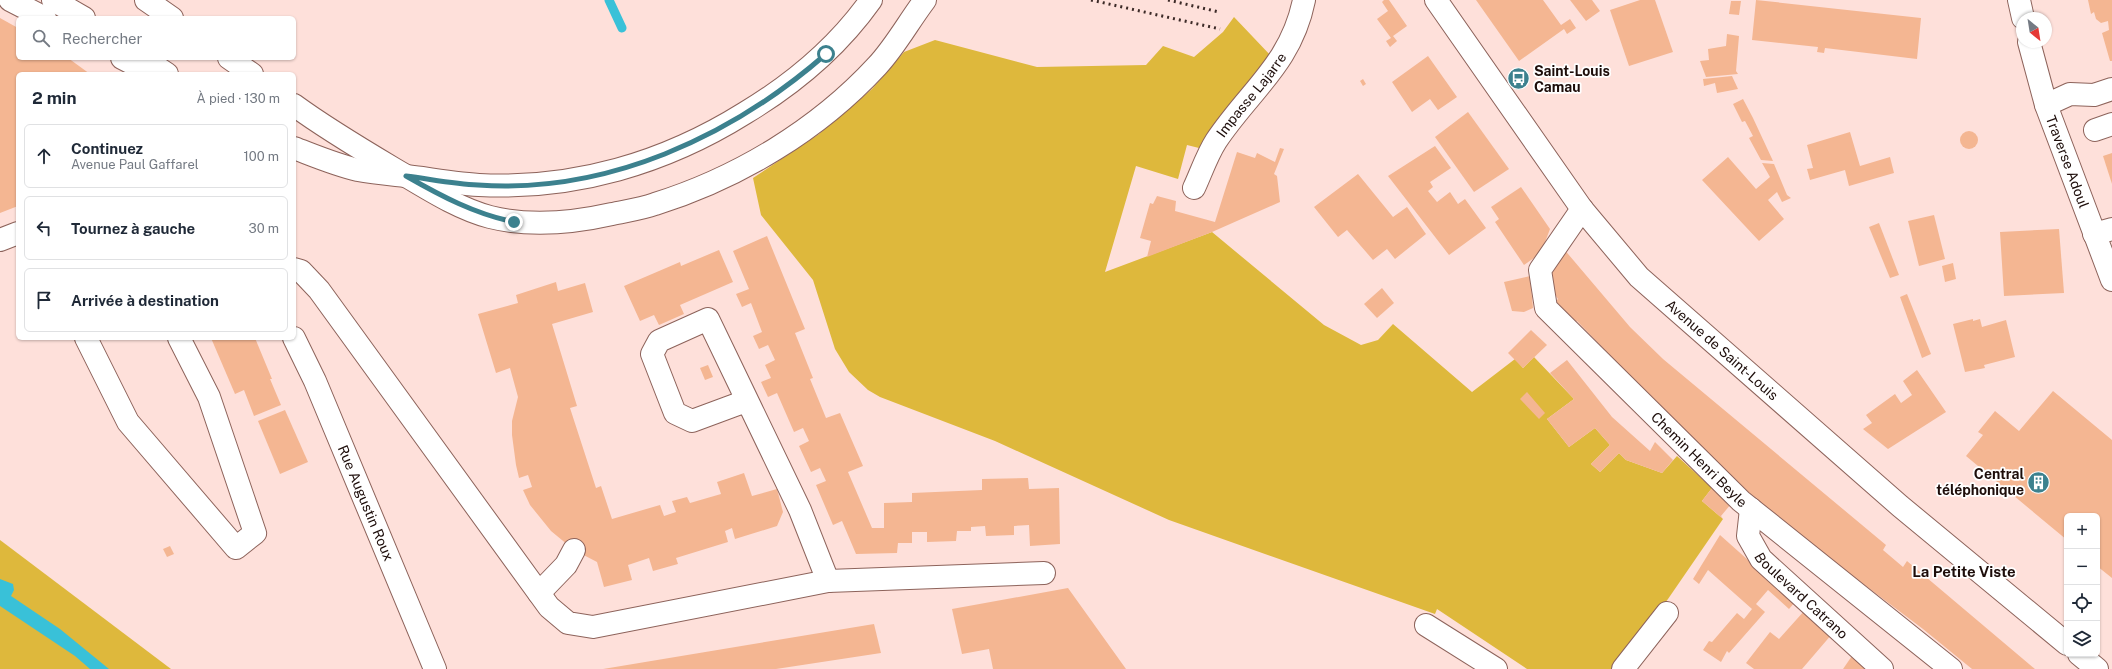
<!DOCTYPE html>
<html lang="fr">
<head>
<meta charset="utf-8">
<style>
  body { margin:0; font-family:"Public Sans",sans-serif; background:#f6f6f7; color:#1f2937 }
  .controls { position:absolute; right:12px; bottom:12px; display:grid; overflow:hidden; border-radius:6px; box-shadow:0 1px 3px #0004 }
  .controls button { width:36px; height:36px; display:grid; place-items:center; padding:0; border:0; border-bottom:1px solid #e0e1e3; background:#fff; color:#1f2937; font:20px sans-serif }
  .compass { position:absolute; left:2016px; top:12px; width:36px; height:36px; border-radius:50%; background:#fff; box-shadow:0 1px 3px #0004; rotate:150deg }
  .stop { position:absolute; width:12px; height:12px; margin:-9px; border:3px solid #3c818e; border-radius:50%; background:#fff }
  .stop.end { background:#3c818e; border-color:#fff; box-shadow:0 1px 4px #0008 }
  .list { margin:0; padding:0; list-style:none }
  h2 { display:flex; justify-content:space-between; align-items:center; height:52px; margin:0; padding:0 16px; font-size:17px }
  h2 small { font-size:13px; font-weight:400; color:#747a83 }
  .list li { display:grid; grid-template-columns:26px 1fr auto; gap:12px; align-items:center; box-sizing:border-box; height:64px; margin:0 8px 8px; padding:0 8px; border:1px solid #e0e1e3; border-radius:6px }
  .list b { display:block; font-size:15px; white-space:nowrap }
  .list p { margin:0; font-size:13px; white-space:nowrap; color:#747a83 }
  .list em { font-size:13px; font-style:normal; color:#747a83 }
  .icon { flex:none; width:22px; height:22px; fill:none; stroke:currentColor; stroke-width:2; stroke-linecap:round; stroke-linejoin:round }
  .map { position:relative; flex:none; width:2112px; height:669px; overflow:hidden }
  .search { position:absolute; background:#fff; box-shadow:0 1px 3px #0004; left:16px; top:16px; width:280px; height:44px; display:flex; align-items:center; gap:10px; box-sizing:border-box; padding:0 14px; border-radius:6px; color:#747a83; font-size:15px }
  .panel { position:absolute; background:#fff; box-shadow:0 1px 3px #0004; left:16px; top:72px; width:280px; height:268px; border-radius:6px }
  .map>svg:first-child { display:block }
  .green { fill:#deb83c }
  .water { fill:#39c1d8 }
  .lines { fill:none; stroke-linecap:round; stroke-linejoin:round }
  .stream { stroke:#39c1d8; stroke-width:9 }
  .building { fill:#f4b692 }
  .minor-casing { stroke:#8d635b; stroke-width:24 }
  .major-casing { stroke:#8d635b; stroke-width:24 }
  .minor { stroke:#fff; stroke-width:22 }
  .major { stroke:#fff; stroke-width:22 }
  .rail { stroke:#3c2a27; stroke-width:3; stroke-dasharray:2 4; stroke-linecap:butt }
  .route { stroke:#3c818e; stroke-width:5 }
  .labels { text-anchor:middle; stroke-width:3.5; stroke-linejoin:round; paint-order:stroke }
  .poi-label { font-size:14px; font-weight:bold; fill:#1d0d0a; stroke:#fff; text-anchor:start }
  .street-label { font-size:14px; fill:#1d0d0a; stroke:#fff }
  .neighbourhood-label { font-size:15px; font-weight:bold; fill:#1d0d0a; stroke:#fff }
</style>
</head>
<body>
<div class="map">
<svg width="2112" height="669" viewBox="0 0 2112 669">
  <rect width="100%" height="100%" fill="#fee0da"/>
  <g class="green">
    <path d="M 1234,17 L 1272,57 L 1199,148 L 1187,145 L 1178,179 L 1136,166 L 1105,272 L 1212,232 L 1324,325 L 1361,345 L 1378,340 L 1393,324 L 1472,392 L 1515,359 L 1523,368 L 1534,357 L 1574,399 L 1547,419 L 1569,447 L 1595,428 L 1610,445 L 1591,464 L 1600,472 L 1619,453 L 1626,460 L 1662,473 L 1677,456 L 1712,488 L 1702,501 L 1723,519 L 1668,599 L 1615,669 L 1527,669 L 1437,609 L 1435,614 L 1169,520 L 995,441 L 880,397 L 868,390 L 849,372 L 835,349 L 813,280 L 761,215 L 753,178 L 819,134 L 872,89 L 904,52 L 935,40 L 1037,67 L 1146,65 L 1163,46 L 1194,57 L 1223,32 Z"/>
    <path d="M 0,540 L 8,546 L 171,669 L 0,669 Z"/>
  </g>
  <path class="water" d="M 0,579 L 13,584 L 14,590 L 11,596 L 60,629 L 109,669 L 90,669 L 75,656 L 0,606 Z"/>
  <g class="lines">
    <path class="stream" d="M 609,0 L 622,28"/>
  </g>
  <g class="building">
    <path d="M 1384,0 L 1389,0 L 1407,26 L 1393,36 L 1397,41 L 1390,47 L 1386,41 L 1391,38 L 1377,19 L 1388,11 L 1382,2 Z"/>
    <path d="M 1476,0 L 1543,0 L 1561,25 L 1570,19 L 1576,28 L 1567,34 L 1564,29 L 1519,61 Z"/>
    <path d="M 1570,0 L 1592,0 L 1600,11 L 1586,21 Z"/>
    <path d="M 1640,0 L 1655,0 L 1673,52 L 1629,66 L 1610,10 Z"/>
    <path d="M 1756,0 L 1921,18 L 1917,59 L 1825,48 L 1824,53 L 1817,52 L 1818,47 L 1752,40 Z"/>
    <path d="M 2088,0 L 2112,0 L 2112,61 L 2110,61 L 2102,33 L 2109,30 L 2108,21 L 2101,23 L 2096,19 L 2094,12 L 2091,14 Z"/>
    <path d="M 1731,1 L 1741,1 L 1739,15 L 1729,14 Z"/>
    <path d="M 0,18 L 18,28 L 18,58 L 68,58 L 90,74 L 18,74 L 18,206 L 0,213 Z"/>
    <path d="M 1727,34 L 1739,36 L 1736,71 L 1738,74 L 1706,77 L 1700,61 L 1709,60 L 1708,49 L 1726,46 Z"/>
    <path d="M 1428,56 L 1457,97 L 1438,110 L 1430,99 L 1412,112 L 1392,82 Z"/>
    <path d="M 1732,76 L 1738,89 L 1717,93 L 1715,83 L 1704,86 L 1703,79 Z"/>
    <path d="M 1363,79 L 1366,84 L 1363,86 L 1360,81 Z"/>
    <path d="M 1743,99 L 1753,118 L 1773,161 L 1761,160 L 1749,138 L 1753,136 L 1745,121 L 1742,122 L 1733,104 Z"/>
    <path d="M 1468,112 L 1509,169 L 1474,192 L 1435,137 Z"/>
    <circle cx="1969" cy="140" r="9"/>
    <path d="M 1850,132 L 1860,166 L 1890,157 L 1894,173 L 1849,186 L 1845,170 L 1810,180 L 1807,169 L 1813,168 L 1807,145 Z"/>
    <path d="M 1435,146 L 1451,168 L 1430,182 L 1433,187 L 1428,191 L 1437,202 L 1450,192 L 1458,204 L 1465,199 L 1486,228 L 1449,255 L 1388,176 Z"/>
    <path d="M 1280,148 L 1284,149 L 1274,174 L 1277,176 L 1280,202 L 1212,232 L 1147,257 L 1151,241 L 1140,238 L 1150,203 L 1153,204 L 1157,196 L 1176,201 L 1175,211 L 1215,222 L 1237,152 L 1255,158 L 1257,153 L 1275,162 Z"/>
    <path d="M 2112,153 L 2112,184 L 2103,156 Z"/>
    <path d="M 1728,157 L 1756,189 L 1770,177 L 1762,163 L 1774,164 L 1787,195 L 1791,198 L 1782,202 L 1777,192 L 1768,200 L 1784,219 L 1759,241 L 1702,180 Z"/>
    <path d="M 1358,174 L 1393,217 L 1407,207 L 1426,234 L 1395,259 L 1387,249 L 1373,260 L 1347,230 L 1338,237 L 1314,207 Z"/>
    <path d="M 1521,187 L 1550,229 L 1541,253 L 1524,265 L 1495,222 L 1499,219 L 1491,207 Z"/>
    <path d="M 1934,215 L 1945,259 L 1919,266 L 1908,221 Z"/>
    <path d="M 1879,223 L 1899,275 L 1890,278 L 1869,227 Z"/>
    <path d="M 2059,229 L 2064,293 L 2004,296 L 2000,232 Z"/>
    <path d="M 767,236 L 805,329 L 795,333 L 813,378 L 810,379 L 826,418 L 840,413 L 863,466 L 848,472 L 872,528 L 884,528 L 884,503 L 912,502 L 912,493 L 982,490 L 982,479 L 1028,478 L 1029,489 L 1059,488 L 1060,544 L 1030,546 L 1029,525 L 1014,526 L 1014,535 L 986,536 L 985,526 L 971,527 L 971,531 L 957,531 L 956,541 L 927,542 L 927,532 L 912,532 L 912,543 L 898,543 L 897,553 L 856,554 L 842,521 L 833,525 L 816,485 L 826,481 L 820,468 L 811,472 L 799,446 L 809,441 L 803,428 L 794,432 L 777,393 L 768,397 L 761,382 L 771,378 L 765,365 L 775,360 L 768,345 L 759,349 L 753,336 L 762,332 L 751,303 L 742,307 L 736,294 L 749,289 L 733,251 Z"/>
    <path d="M 1563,248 L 1630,327 L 1663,359 L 1886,545 L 1883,550 L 1903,567 L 1907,561 L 2035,669 L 1972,669 L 1923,629 L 1740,491 L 1577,321 L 1572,324 L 1555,302 L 1558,299 L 1547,283 Z"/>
    <path d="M 719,250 L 733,282 L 680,305 L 684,314 L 659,325 L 654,315 L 640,321 L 624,286 L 680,262 L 681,266 Z"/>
    <path d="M 1953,263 L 1956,279 L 1945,282 L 1942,266 Z"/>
    <path d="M 1530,276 L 1533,308 L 1524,312 L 1512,311 L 1504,282 Z"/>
    <path d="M 556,282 L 558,291 L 585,283 L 593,312 L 552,324 L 577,406 L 570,408 L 596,488 L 601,486 L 612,519 L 660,505 L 664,516 L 676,512 L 672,501 L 687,497 L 690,503 L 721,494 L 717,482 L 744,473 L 752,496 L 777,489 L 783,512 L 777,526 L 735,539 L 732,528 L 725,531 L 728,542 L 676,558 L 678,564 L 653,571 L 649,558 L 628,565 L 632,580 L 604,587 L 597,562 L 574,550 L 551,531 L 530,505 L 523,490 L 532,487 L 528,475 L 519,478 L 516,465 L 512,435 L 512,421 L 518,397 L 510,368 L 496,373 L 478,314 L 518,303 L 516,295 Z"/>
    <path d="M 1382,288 L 1394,303 L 1377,318 L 1364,304 Z"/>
    <path d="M 1907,294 L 1931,354 L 1922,358 L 1900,297 Z"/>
    <path d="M 1973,319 L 1973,321 L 1980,319 L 1982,327 L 2006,320 L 2015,357 L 1984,365 L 1985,368 L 1965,372 L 1953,324 Z"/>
    <path d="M 1531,330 L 1547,345 L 1523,368 L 1508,353 Z"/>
    <path d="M 211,338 L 255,338 L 272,379 L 270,379 L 281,405 L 254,416 L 244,390 L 235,394 Z"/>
    <path d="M 1567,360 L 1612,417 L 1650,451 L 1655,442 L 1673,460 L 1662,473 L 1626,460 L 1619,453 L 1600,472 L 1591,464 L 1610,445 L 1595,428 L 1569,447 L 1547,419 L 1574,399 L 1550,373 Z"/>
    <path d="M 708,365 L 713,377 L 705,380 L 700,368 Z"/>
    <path d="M 1917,370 L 1946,412 L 1888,449 L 1863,429 L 1872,423 L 1866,415 L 1895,394 L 1901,403 L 1912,395 L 1903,381 Z"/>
    <path d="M 2053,391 L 2112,440 L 2112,578 L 2097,566 L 2097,516 L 2067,516 L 2067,540 L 1966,456 L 1983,435 L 1978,432 L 1995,411 L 2019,431 Z"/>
    <path d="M 1527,392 L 1545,413 L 1539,419 L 1520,399 Z"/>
    <path d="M 285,410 L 308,462 L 280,474 L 258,421 Z"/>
    <path d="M 1712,488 L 1731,504 L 1721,516 L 1723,519 L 1702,501 Z"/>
    <path d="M 1720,535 L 1795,602 L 1789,609 L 1768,590 L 1756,604 L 1765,612 L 1729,653 L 1727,651 L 1721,662 L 1703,650 L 1709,641 L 1712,642 L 1737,613 L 1744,619 L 1752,609 L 1708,570 L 1699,584 L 1693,579 Z"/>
    <path d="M 170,546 L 174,554 L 167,557 L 163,549 Z"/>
    <path d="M 1068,588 L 1126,669 L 993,669 L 989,649 L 962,654 L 952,609 Z"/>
    <path d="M 1805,610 L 1832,634 L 1802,669 L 1754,669 L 1746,663 L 1770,632 L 1779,639 Z"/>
    <path d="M 874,624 L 881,653 L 776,669 L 603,669 Z"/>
    <path d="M 1854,653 L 1872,669 L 1843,669 Z"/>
  </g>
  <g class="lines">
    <defs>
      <g id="minor">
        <path d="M 10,0 L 45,18"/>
        <path id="s1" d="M 1436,0 L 1582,209 L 1639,277 L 1900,506 L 2067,644"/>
        <path d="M 2019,0 L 2023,18"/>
        <path id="s2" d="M 2029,42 L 2046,105 L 2112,280"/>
        <path d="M 122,58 L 153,74"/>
        <path d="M 2046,105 L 2070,94 L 2094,95 L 2112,89"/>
        <path d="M 2095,130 L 2112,124"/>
        <path id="s3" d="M 1194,188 C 1201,173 1207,155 1216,141 C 1250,90 1291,64 1304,0"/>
        <path id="s4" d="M 1582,209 L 1540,270 L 1546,308 L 1741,501 L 1951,669"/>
        <path d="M 2094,234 L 2112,229"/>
        <path d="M 0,240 L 18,233"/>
        <path d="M 294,269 L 301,271 L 319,290 L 549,607 L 568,623 L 593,627 L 828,581 L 1044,573"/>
        <path d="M 86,338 L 128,422 L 236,548 L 255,533 L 209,397 L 179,338"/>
        <path id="s5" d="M 294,338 L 315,381 L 435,669"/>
        <path d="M 746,401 L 692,421 L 675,413 L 652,354 L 659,341 L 708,319 L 800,510 L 828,581"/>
        <path id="s6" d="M 1751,509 L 1748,536 L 1761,559 L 1882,669"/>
        <path d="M 539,593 L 566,565 L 574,550"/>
        <path d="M 1426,625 L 1496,669"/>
        <path d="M 2079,654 L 2097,669"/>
        <path d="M 1623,669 L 1667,613"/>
      </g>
      <g id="major">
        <path d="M 53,0 L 84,18"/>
        <path d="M 146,0 L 172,18"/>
        <path d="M 143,58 L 167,74"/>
        <path d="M 229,58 L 252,74"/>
        <path d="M 294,105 C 328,130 364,151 401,173 C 428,189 459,209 490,217 C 530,227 572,223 612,214 C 626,211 641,209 655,204 C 738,178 818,130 877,66 C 895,47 909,21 925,0"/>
        <path d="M 294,148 C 315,156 336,165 358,170 C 379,174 401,175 422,178 C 441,181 460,184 479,185 C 574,190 665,163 745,113 C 795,83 837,48 871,0"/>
      </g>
    </defs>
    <use href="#minor" class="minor-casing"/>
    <use href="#major" class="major-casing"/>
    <use href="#minor" class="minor"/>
    <use href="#major" class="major"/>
    <g class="rail">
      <path d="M 1091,0 L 1220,29"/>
      <path d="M 1168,0 L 1219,12"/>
    </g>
  </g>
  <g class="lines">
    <path class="route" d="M 514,222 C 475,214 441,196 406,176 C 430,179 454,184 478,185 C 607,194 731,137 826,54"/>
  </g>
  <defs>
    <symbol id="bus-disc" viewBox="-11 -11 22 22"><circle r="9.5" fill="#3c818e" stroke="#fff"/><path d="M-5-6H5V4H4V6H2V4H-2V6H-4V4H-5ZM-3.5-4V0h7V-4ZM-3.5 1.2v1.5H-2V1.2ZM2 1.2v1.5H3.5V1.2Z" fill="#fff"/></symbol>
    <symbol id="building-disc" viewBox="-11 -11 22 22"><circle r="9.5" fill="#3c818e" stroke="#fff"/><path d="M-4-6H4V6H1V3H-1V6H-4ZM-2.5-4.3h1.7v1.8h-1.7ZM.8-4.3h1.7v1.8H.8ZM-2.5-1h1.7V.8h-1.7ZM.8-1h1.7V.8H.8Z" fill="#fff"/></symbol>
  </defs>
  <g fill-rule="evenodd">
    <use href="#bus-disc" x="1506" y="66" width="25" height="25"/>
    <use href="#building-disc" x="2026" y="470" width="25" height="25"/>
  </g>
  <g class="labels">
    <g class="poi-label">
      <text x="1534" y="76">Saint-Louis<tspan x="1534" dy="16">Camau</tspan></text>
      <text x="2024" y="479" text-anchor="end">Central<tspan x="2024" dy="16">téléphonique</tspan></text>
    </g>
    <g class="street-label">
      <text dy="5" stroke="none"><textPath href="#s3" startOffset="110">Impasse Lajarre</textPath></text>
      <text dy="5" stroke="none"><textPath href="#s2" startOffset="126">Traverse Adoul</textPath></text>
      <text dy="5" stroke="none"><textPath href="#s1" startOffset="454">Avenue de Saint-Louis</textPath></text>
      <text dy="5" stroke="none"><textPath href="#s4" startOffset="328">Chemin Henri Beyle</textPath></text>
      <text dy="5" stroke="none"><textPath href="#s5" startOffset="180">Rue Augustin Roux</textPath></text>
      <text dy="5" stroke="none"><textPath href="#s6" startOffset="108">Boulevard Catrano</textPath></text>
    </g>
    <g class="neighbourhood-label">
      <text x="1964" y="577">La Petite Viste</text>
    </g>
  </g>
</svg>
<div class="controls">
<button>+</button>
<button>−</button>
<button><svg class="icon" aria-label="locate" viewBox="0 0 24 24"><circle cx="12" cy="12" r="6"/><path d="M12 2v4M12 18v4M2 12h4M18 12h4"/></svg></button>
<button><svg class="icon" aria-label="layers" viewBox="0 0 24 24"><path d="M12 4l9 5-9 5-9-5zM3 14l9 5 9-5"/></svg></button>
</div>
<svg class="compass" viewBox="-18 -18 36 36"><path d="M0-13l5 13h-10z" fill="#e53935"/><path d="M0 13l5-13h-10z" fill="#747a83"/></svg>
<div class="stop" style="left:826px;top:54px"></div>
<div class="stop end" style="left:514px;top:222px"></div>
<div class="search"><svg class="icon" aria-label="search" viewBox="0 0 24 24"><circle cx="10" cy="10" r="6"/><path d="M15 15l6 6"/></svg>Rechercher</div>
<section class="panel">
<h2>2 min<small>À pied · 130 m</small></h2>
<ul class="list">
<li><svg class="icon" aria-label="ahead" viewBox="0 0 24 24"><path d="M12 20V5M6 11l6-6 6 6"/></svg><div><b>Continuez</b><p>Avenue Paul Gaffarel</p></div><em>100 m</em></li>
<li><svg class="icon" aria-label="left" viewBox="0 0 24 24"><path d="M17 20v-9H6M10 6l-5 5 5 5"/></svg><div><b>Tournez à gauche</b></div><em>30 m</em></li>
<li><svg class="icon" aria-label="arrive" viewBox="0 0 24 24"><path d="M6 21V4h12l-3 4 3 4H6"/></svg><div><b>Arrivée à destination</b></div></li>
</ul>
</section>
</div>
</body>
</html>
